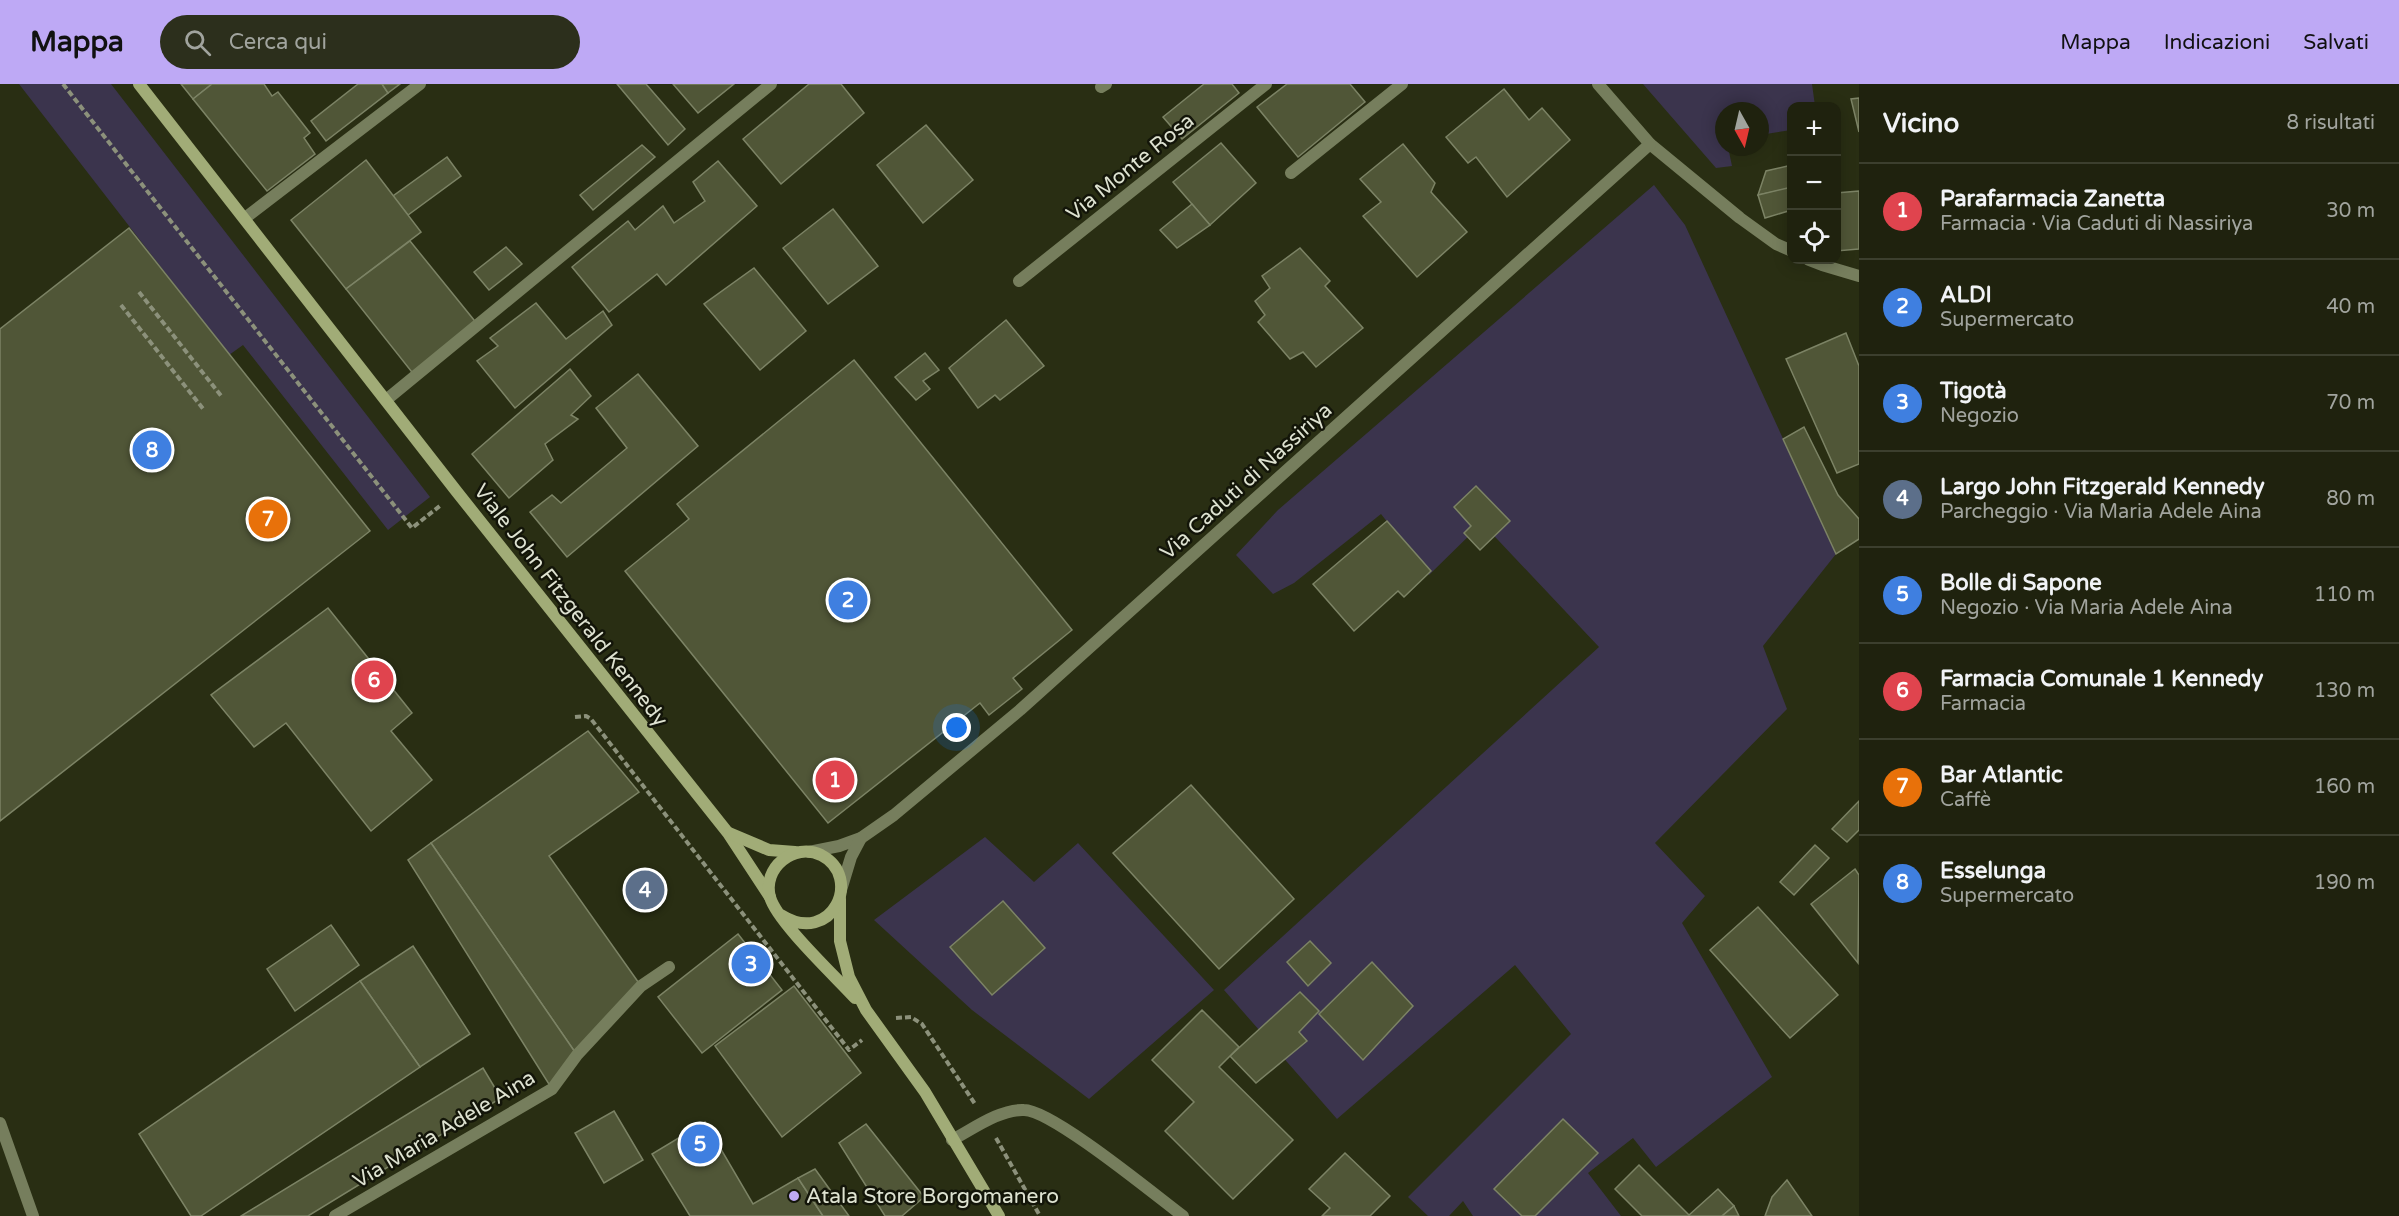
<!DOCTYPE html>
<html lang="it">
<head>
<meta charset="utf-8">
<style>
  body { margin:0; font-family:"Varela Round",sans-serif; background:#2c2f1c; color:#f1f3f6 }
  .controls { position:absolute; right:18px; top:18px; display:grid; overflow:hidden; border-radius:12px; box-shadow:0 3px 15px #0003 }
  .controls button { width:54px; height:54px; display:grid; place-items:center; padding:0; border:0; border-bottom:2px solid #3c3f2e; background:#1f220e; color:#f1f3f6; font:30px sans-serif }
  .compass { position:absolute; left:1715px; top:18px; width:54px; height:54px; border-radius:50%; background:#1f220e; box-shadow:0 3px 15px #0003; rotate:172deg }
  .you { position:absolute; left:957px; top:644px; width:21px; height:21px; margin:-15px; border:4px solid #fff; border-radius:50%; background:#1a73e8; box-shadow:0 0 0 9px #1a73e833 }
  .badge { display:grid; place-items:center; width:39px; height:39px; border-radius:50%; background:#bea9f5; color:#fff; font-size:20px; font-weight:700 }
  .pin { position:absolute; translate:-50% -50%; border:3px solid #fff; box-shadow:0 2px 6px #0006 }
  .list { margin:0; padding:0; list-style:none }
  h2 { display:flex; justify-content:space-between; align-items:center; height:78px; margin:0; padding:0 24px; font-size:26px }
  h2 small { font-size:20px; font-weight:400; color:#a1a49e }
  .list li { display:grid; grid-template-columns:39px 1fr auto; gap:18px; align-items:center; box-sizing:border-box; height:96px; padding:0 24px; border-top:2px solid #3c3f2e }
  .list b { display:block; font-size:22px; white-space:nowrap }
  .list p { margin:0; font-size:20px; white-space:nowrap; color:#a1a49e }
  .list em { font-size:20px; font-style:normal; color:#a1a49e }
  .icon { flex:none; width:33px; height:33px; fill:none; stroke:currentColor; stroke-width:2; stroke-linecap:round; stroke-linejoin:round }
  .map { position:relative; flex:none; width:1859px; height:1132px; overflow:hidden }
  header { display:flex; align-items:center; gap:36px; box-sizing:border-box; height:84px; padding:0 30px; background:#bea9f5; color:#111 }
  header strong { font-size:28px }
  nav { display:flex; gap:33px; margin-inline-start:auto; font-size:21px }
  .search { width:420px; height:54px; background:#2c2f1c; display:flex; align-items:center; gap:15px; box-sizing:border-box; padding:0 21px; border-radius:33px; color:#a1a49e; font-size:22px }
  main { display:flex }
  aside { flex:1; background:#1f220e }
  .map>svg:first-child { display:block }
  .green { fill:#3b344d }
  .building { fill:#505637; stroke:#7c8365; stroke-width:1.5 }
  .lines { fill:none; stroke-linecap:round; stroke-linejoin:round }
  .path { stroke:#8c917b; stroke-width:4; stroke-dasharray:6 3; stroke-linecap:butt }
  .service { stroke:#767e5d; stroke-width:12 }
  .minor { stroke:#767e5d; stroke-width:12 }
  .tertiary { stroke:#767e5d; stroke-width:12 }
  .secondary { stroke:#a1ac77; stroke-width:12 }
  .poi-dot { fill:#bea9f5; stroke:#131509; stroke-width:2 }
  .labels { text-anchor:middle; stroke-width:5; stroke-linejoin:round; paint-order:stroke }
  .street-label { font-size:21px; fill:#dee2d1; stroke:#131509 }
  .poi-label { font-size:21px; fill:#dee2d1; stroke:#131509; text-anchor:start }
</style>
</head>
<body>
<header>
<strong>Mappa</strong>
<div class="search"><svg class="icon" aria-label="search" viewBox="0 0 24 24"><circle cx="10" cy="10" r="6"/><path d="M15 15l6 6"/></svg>Cerca qui</div>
<nav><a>Mappa</a><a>Indicazioni</a><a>Salvati</a></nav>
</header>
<main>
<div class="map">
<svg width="1859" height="1132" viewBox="0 0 1859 1132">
  <rect width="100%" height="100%" fill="#292e13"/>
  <g class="green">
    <path d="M 19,0 L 111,0 L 430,413 L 388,446 L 243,261 L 229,271 Z"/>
    <path d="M 1643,0 L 1812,0 L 1815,22 L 1792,22 L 1791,46 L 1760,51 L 1760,27 L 1724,27 L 1724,63 L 1728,63 L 1732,82 L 1716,84 Z"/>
    <path d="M 1654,101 L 1685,141 L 1836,470 L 1763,562 L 1787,625 L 1655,759 L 1705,812 L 1682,839 L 1772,993 L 1656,1083 L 1633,1054 L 1588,1089 L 1621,1132 L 1473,1132 L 1463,1117 L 1449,1132 L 1428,1132 L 1408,1113 L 1571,950 L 1515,881 L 1337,1035 L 1224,906 L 1599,563 L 1482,439 L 1429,491 L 1381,430 L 1294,499 L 1273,510 L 1236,471 L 1278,426 Z"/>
    <path d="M 985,753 L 1034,798 L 1078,759 L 1214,906 L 1089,1015 L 972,926 L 874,836 Z"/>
  </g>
  <g class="building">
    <path d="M 181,0 L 212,0 L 193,15 Z"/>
    <path d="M 212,0 L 264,0 L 272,12 L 278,8 L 310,49 L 304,54 L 315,70 L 267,107 L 193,15 Z"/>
    <path d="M 358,0 L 382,0 L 388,9 L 326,57 L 311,37 Z"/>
    <path d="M 382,0 L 400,0 L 388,9 Z"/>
    <path d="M 617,0 L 646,0 L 685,45 L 668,61 Z"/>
    <path d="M 673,0 L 734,0 L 698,29 Z"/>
    <path d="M 809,0 L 841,0 L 864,29 L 781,100 L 743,55 Z"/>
    <path d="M 1204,0 L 1232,0 L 1239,9 L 1182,55 L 1163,33 Z"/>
    <path d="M 1287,0 L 1350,0 L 1365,18 L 1298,73 L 1257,23 Z"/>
    <path d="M 1504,5 L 1529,36 L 1542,24 L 1570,56 L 1507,113 L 1476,73 L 1468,79 L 1446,53 Z"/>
    <path d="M 1859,14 L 1859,48 L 1851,15 Z"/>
    <path d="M 926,41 L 973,96 L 923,139 L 877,81 Z"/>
    <path d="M 1221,59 L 1256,99 L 1210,141 L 1173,98 Z"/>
    <path d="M 1403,60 L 1435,99 L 1431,108 L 1467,148 L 1417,193 L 1363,132 L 1381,118 L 1360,95 Z"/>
    <path d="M 642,61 L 655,73 L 593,126 L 580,111 Z"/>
    <path d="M 447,73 L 461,92 L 408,131 L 393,112 Z"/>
    <path d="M 366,76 L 421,148 L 346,205 L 291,136 Z"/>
    <path d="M 718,77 L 757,122 L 666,201 L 657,190 L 609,228 L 572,183 L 628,137 L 635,146 L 663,122 L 674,139 L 705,117 L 693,98 Z"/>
    <path d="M 1792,81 L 1792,104 L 1758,111 L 1766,87 Z"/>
    <path d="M 1792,103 L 1792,126 L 1765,134 L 1758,111 Z"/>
    <path d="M 1859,107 L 1859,165 L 1836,167 L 1836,109 Z"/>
    <path d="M 1192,120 L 1210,141 L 1177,164 L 1160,146 Z"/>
    <path d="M 833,125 L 878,182 L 828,220 L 783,164 Z"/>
    <path d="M 129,144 L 370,447 L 0,737 L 0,245 Z"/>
    <path d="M 410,157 L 478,241 L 415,292 L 346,205 Z"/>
    <path d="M 506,163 L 522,180 L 489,206 L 474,188 Z"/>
    <path d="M 1300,164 L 1330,197 L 1325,202 L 1363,244 L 1316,283 L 1303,268 L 1290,275 L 1258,238 L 1265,231 L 1255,217 L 1270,204 L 1262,192 Z"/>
    <path d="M 754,184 L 806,247 L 760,286 L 704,220 Z"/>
    <path d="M 536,219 L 566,255 L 603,227 L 612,241 L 515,324 L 477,277 L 498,262 L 490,254 Z"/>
    <path d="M 1006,236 L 1044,282 L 1000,316 L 995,311 L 978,324 L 949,284 Z"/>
    <path d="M 1846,249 L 1859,282 L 1859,380 L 1837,389 L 1786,275 Z"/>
    <path d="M 925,269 L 939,286 L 923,297 L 930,305 L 916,316 L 895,293 Z"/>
    <path d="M 854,276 L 1072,546 L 1013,594 L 1022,605 L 989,631 L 980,619 L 828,739 L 625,487 L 689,435 L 677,420 Z"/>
    <path d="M 570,285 L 591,312 L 571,331 L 578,335 L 545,360 L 553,376 L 509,414 L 472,370 Z"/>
    <path d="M 638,290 L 698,362 L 567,473 L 530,428 L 552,411 L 561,419 L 627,364 L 596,324 Z"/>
    <path d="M 1804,343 L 1838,411 L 1859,435 L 1859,455 L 1836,470 L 1783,355 Z"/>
    <path d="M 1476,402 L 1510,437 L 1480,466 L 1464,449 L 1471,442 L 1454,423 Z"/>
    <path d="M 1387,437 L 1431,487 L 1404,513 L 1398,507 L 1354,547 L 1313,500 Z"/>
    <path d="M 328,524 L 412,629 L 391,647 L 432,696 L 371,747 L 286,639 L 254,663 L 211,611 Z"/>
    <path d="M 588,647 L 639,708 L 549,772 L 641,902 L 577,971 L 431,759 Z"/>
    <path d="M 1191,701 L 1294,815 L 1219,885 L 1113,769 Z"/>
    <path d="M 1859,717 L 1859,746 L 1847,758 L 1832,745 Z"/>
    <path d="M 431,759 L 577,971 L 552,1005 L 408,776 Z"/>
    <path d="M 1815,761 L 1829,774 L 1794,811 L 1780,798 Z"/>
    <path d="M 1855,785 L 1859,791 L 1858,879 L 1811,820 Z"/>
    <path d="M 1003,817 L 1045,864 L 992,911 L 950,863 Z"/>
    <path d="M 1758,823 L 1838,911 L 1790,954 L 1710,866 Z"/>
    <path d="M 331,841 L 359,881 L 295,927 L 267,885 Z"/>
    <path d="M 738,850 L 782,906 L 702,969 L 658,913 Z"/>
    <path d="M 1310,857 L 1331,879 L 1308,902 L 1287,878 Z"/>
    <path d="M 413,862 L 470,950 L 420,983 L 360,897 Z"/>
    <path d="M 1372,878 L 1413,922 L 1363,976 L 1319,930 Z"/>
    <path d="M 360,897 L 420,983 L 201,1132 L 191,1132 L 139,1050 Z"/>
    <path d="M 794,902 L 861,989 L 782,1053 L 715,962 Z"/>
    <path d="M 1300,908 L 1319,927 L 1299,948 L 1307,957 L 1256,999 L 1230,972 Z"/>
    <path d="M 1202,926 L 1239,963 L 1219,983 L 1293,1056 L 1233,1115 L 1165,1047 L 1194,1018 L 1152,976 Z"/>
    <path d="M 483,984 L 501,1014 L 308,1132 L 241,1132 Z"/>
    <path d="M 614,1027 L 643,1076 L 604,1099 L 575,1049 Z"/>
    <path d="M 1563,1035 L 1598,1069 L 1535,1132 L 1522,1132 L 1494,1105 Z"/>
    <path d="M 705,1038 L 753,1120 L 798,1094 L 823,1132 L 690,1132 L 652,1070 Z"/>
    <path d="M 866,1040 L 924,1113 L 902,1132 L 885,1132 L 839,1059 Z"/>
    <path d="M 1345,1069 L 1390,1112 L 1370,1132 L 1322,1132 L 1330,1124 L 1309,1105 Z"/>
    <path d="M 1639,1081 L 1689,1131 L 1718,1105 L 1734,1122 L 1722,1132 L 1642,1132 L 1615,1105 Z"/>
    <path d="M 815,1085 L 849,1132 L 823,1132 L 798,1094 Z"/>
    <path d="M 1787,1096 L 1812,1132 L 1765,1132 L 1772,1113 Z"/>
    <path d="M 1734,1122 L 1739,1132 L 1722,1132 Z"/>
  </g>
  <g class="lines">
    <g class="path">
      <path d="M 63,0 L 412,444 L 441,421"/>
      <path d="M 139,208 L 222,313"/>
      <path d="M 121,221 L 204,326"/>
      <path d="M 575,633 L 586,632 L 591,635 L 849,966 L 862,956"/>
      <path d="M 896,934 L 911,933 L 922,940 L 975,1020"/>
      <path d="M 996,1054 L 1040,1132"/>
    </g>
    <g class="service">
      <path d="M 1101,3 L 1106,0"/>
      <path d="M 1291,89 L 1402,0"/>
      <path d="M 245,134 L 420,0"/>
      <path d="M 1019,197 L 1266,0"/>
      <path d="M 386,316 L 771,0"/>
    </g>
    <g class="minor">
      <path d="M 1598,0 L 1650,60 L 1740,134 L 1776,160 L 1792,167"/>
      <path d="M 1809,176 L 1822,181 L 1859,192"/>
      <path d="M 809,768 L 839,762 L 861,754 L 894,731 L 1020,626 L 1650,60"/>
      <path d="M 841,806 L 851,773 L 861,754"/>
      <path d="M 952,1056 C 973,1045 1000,1025 1024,1026 C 1052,1026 1155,1111 1183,1132"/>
      <path d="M 335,1132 L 552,1005 L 577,971 L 641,902 L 669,883"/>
    </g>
    <path class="tertiary" d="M 0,1039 L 33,1132"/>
    <g class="secondary">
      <path d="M 139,0 L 457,408 L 728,749 L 770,813"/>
      <path d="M 729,749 L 769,766 L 795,768"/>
      <path d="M 840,815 L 840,857 L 849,893 L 866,926 L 925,1008 L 999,1132"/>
      <path d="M 781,831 C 832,863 864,793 821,771 C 794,758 762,784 770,813 C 777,838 836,893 855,914"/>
    </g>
  </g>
  <circle class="poi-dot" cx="794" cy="1112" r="6"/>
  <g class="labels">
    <g class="street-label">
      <text transform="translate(1130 83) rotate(-39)" y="7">Via Monte Rosa</text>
      <text transform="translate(1246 397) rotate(-42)" y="7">Via Caduti di Nassiriya</text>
      <text transform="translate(571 521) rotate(52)" y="7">Viale John Fitzgerald Kennedy</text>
      <text transform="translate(444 1045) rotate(-31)" y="7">Via Maria Adele Aina</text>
    </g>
    <g class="poi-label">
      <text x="806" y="1119">Atala Store Borgomanero</text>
    </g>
  </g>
</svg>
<div class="controls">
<button>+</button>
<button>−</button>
<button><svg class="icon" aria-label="locate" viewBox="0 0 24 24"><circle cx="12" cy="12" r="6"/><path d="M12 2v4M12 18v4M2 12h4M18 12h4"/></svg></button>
</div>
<svg class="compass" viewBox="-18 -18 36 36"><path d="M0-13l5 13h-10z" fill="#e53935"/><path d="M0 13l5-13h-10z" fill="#a1a49e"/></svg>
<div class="you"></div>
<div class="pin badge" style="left:835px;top:696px;background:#e0444e">1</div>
<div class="pin badge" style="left:848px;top:516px;background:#3f7fe0">2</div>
<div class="pin badge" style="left:751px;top:880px;background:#3f7fe0">3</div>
<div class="pin badge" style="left:645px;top:806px;background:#5c6f8a">4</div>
<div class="pin badge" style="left:700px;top:1060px;background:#3f7fe0">5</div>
<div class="pin badge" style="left:374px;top:596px;background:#e0444e">6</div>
<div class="pin badge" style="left:268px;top:435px;background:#e8710a">7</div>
<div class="pin badge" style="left:152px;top:366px;background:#3f7fe0">8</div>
</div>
<aside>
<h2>Vicino<small>8 risultati</small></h2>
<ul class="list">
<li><span class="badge" style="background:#e0444e">1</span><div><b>Parafarmacia Zanetta</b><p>Farmacia · Via Caduti di Nassiriya</p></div><em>30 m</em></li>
<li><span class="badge" style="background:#3f7fe0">2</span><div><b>ALDI</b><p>Supermercato</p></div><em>40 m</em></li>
<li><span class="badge" style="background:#3f7fe0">3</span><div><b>Tigotà</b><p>Negozio</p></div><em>70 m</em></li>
<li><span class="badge" style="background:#5c6f8a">4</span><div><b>Largo John Fitzgerald Kennedy</b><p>Parcheggio · Via Maria Adele Aina</p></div><em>80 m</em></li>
<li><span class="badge" style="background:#3f7fe0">5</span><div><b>Bolle di Sapone</b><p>Negozio · Via Maria Adele Aina</p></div><em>110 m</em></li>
<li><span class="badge" style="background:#e0444e">6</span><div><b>Farmacia Comunale 1 Kennedy</b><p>Farmacia</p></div><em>130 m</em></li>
<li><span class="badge" style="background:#e8710a">7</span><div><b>Bar Atlantic</b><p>Caffè</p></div><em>160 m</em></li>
<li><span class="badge" style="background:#3f7fe0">8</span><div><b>Esselunga</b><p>Supermercato</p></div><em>190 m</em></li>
</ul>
</aside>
</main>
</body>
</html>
